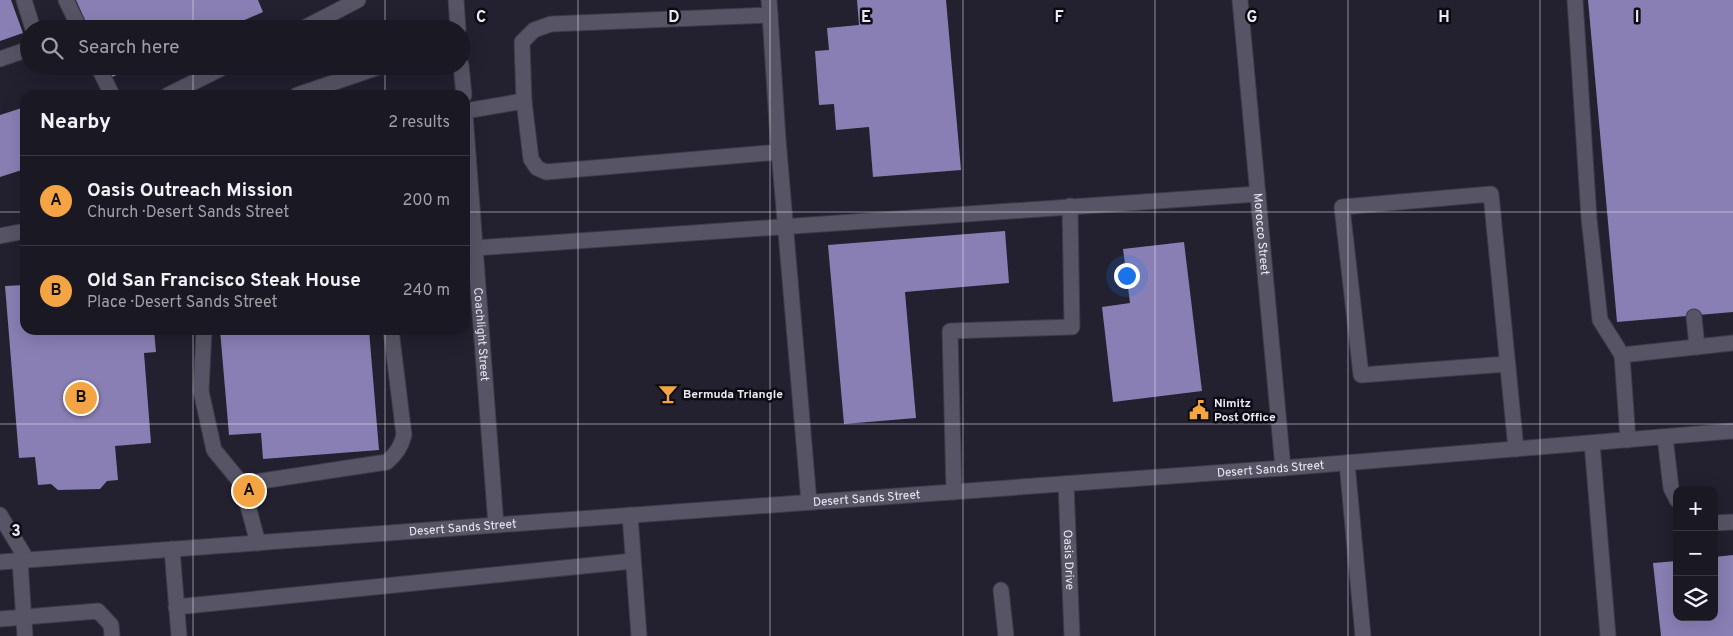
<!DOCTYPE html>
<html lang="en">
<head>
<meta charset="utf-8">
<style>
  body { margin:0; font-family:Overpass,sans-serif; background:#272530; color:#f1f3f6 }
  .controls { position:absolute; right:15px; bottom:15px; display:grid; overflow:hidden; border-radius:10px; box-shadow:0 5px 20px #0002 }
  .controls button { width:45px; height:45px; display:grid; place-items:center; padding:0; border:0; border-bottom:1px solid #383741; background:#1a1823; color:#f1f3f6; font:25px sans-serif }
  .you { position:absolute; left:1126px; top:275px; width:18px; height:18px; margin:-12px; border:4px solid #fff; border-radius:50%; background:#1a73e8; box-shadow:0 0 0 8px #1a73e833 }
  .badge { display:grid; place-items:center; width:32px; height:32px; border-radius:50%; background:#f4a443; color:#111; font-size:16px; font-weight:700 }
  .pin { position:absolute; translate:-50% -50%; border:2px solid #fff; box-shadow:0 1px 5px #0006 }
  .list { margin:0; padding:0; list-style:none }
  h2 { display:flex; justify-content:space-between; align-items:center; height:65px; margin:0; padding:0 20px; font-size:21px }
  h2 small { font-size:16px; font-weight:400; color:#9fa0a6 }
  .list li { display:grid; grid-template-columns:32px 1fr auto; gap:15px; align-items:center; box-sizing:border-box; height:90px; padding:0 20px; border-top:1px solid #383741 }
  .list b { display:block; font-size:19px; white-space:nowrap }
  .list p { margin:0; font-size:16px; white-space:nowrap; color:#9fa0a6 }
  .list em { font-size:16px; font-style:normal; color:#9fa0a6 }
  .icon { flex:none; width:28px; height:28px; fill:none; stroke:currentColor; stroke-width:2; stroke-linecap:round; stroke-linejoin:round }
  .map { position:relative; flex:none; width:1733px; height:636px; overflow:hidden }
  .search { position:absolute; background:#1a1823; box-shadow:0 5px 20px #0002; left:20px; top:20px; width:450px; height:55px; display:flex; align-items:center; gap:12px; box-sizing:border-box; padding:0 18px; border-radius:28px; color:#9fa0a6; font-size:19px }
  .panel { position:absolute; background:#1a1823; box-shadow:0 5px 20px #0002; left:20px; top:90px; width:450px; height:245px; border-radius:15px }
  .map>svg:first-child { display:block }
  .building { fill:#897fb4 }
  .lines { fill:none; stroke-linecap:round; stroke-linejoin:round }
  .minor-casing { stroke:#3d3b48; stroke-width:17 }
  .minor { stroke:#575465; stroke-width:15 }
  .grid { fill:none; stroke:#ebeaf4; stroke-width:1; stroke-opacity:0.55 }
  .labels { text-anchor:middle; stroke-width:5; stroke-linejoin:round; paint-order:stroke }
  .street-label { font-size:12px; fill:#ebeaf4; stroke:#0c0b12 }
  .poi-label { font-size:12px; font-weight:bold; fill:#ebeaf4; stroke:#0c0b12; text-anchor:start }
  .grid-label { font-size:16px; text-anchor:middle; font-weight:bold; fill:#ebeaf4; stroke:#0c0b12; stroke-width:5; stroke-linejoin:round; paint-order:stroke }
</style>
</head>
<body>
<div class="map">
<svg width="1733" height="636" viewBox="0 0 1733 636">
  <rect width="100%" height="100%" fill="#23202f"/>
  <g class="building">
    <path d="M 0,0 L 11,0 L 23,33 L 0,41 Z"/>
    <path d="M 76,0 L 258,0 L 263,12 L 224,29 L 89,29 Z"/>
    <path d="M 857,0 L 946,0 L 961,170 L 873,177 L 869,127 L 836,130 L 834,104 L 819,105 L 815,51 L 829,50 L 827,28 L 859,25 Z"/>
    <path d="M 1588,0 L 1733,0 L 1733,312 L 1617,322 Z"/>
    <path d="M 105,66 L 137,66 L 110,78 Z"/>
    <path d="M 25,107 L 25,169 L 0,177 L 0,115 Z"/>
    <path d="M 1005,231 L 1009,283 L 905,292 L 916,418 L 844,424 L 828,245 Z"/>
    <path d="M 1184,242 L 1202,391 L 1113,402 L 1102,307 L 1130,303 L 1123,249 Z"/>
    <path d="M 25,285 L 25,330 L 154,330 L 156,352 L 144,353 L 151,443 L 115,446 L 118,480 L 107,481 L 100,489 L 58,490 L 51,484 L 38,485 L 35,457 L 19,458 L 5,286 Z"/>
    <path d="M 220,330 L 369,330 L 379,450 L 263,459 L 261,433 L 229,435 Z"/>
    <path d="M 1733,555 L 1733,636 L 1661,636 L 1653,563 L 1677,561 L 1677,617 L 1714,617 L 1714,557 Z"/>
  </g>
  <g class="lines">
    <defs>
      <g id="minor">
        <path d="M 24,0 L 33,29"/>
        <path d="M 66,0 L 80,29"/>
        <path d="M 456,0 L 458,29"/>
        <path d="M 769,0 L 778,139 L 809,502"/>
        <path id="s1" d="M 1240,0 L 1283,468"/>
        <path d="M 1575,0 L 1589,218 L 1600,320 L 1622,355"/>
        <path d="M 302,29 L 358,0"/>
        <path d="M 0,59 L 29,49"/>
        <path d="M 461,65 L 464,95"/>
        <path d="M 98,66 L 112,95"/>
        <path d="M 168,95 L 226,66"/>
        <path d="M 297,95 L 382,66"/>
        <path d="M 524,101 L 531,159 L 537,168 L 546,172 L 779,152"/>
        <path d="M 465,111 L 524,101 L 522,42 L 534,30 L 551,24 L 770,15"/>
        <path id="s2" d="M 465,114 L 496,525"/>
        <path d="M 0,236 L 25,231"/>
        <path d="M 465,253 L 475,248 L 1258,194"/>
        <path d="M 1694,317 L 1697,347"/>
        <path d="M 204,330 L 201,391 L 214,450 L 242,484 L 258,543"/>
        <path d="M 1507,364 L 1361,375 L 1342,207 L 1491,194 L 1516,449"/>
        <path d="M 1665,437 L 1671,488 L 1677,500"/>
        <path d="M 1628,440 L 1622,355 L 1733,343"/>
        <path d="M 1592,443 L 1608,636"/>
        <path d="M 1347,463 L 1363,636"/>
        <path d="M 242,484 L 387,462 C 396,454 401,447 404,435 L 391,330"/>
        <path id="s3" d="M 1066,484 L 1072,636"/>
        <path d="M 954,492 L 950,331 L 1072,327 L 1070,206"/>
        <path d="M 0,515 L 27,560"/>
        <path d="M 630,515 L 639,636"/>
        <path d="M 1714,523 L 1733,522"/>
        <path d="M 172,549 L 179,636"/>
        <path d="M 20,561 L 25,636"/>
        <path id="s4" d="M 0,562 L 496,525 L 1283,468 L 1733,431"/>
        <path d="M 1001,590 L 1006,636"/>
        <path d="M 176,607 L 633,561"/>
        <path d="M 0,619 L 98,611 L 111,625 L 112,636"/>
      </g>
    </defs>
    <use href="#minor" class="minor-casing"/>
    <use href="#minor" class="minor"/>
  </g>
  <path class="grid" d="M 193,0 L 193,29M 385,0 L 385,29M 578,0 L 578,636M 770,0 L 770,636M 963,0 L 963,636M 1155,0 L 1155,636M 1348,0 L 1348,636M 1540,0 L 1540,636M 193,66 L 193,95M 385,66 L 385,95M 0,212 L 25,212M 465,212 L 1733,212M 193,330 L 193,636M 385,330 L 385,636M 0,424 L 1733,424"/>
  <defs>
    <symbol id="bar-bare" viewBox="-9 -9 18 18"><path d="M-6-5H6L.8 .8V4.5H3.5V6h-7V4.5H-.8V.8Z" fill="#f4a443" stroke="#0c0b12" stroke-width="2.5" paint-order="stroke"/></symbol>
    <symbol id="civic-bare" viewBox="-9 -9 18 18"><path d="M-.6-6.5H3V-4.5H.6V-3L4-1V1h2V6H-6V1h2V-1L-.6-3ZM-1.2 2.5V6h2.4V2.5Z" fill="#f4a443" stroke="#0c0b12" stroke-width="2.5" paint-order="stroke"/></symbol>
  </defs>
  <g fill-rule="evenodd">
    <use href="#bar-bare" x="654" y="380" width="28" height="28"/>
    <use href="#civic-bare" x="1185" y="396" width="28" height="28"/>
  </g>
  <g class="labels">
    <g class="street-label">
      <text dy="4" stroke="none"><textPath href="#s1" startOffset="235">Morocco Street</textPath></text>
      <text dy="4" stroke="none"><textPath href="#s2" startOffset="221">Coachlight Street</textPath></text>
      <text dy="4" stroke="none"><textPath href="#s4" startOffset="1274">Desert Sands Street</textPath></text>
      <text dy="4" stroke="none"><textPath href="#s4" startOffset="869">Desert Sands Street</textPath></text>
      <text dy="4" stroke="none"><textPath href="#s4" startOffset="464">Desert Sands Street</textPath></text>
      <text dy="4" stroke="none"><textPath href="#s3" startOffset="76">Oasis Drive</textPath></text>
    </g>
    <g class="poi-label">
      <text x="683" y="398">Bermuda Triangle</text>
      <text x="1214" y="407">Nimitz<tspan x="1214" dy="14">Post Office</tspan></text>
    </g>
  </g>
  <g class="grid-label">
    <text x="481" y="22">C</text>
    <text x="674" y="22">D</text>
    <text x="866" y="22">E</text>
    <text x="1059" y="22">F</text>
    <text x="1252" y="22">G</text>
    <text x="1444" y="22">H</text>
    <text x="1637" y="22">I</text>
    <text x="16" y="536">3</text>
  </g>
</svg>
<div class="controls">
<button>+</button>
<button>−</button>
<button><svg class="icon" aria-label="layers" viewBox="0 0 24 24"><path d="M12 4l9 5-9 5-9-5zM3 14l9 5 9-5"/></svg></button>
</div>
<div class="you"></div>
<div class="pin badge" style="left:249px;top:491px">A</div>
<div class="pin badge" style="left:81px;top:398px">B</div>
<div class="search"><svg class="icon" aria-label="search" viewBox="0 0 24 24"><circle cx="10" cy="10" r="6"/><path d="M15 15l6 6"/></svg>Search here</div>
<section class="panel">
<h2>Nearby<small>2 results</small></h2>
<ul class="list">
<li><span class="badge">A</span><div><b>Oasis Outreach Mission</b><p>Church · Desert Sands Street</p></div><em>200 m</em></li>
<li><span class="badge">B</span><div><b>Old San Francisco Steak House</b><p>Place · Desert Sands Street</p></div><em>240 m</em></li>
</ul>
</section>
</div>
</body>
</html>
